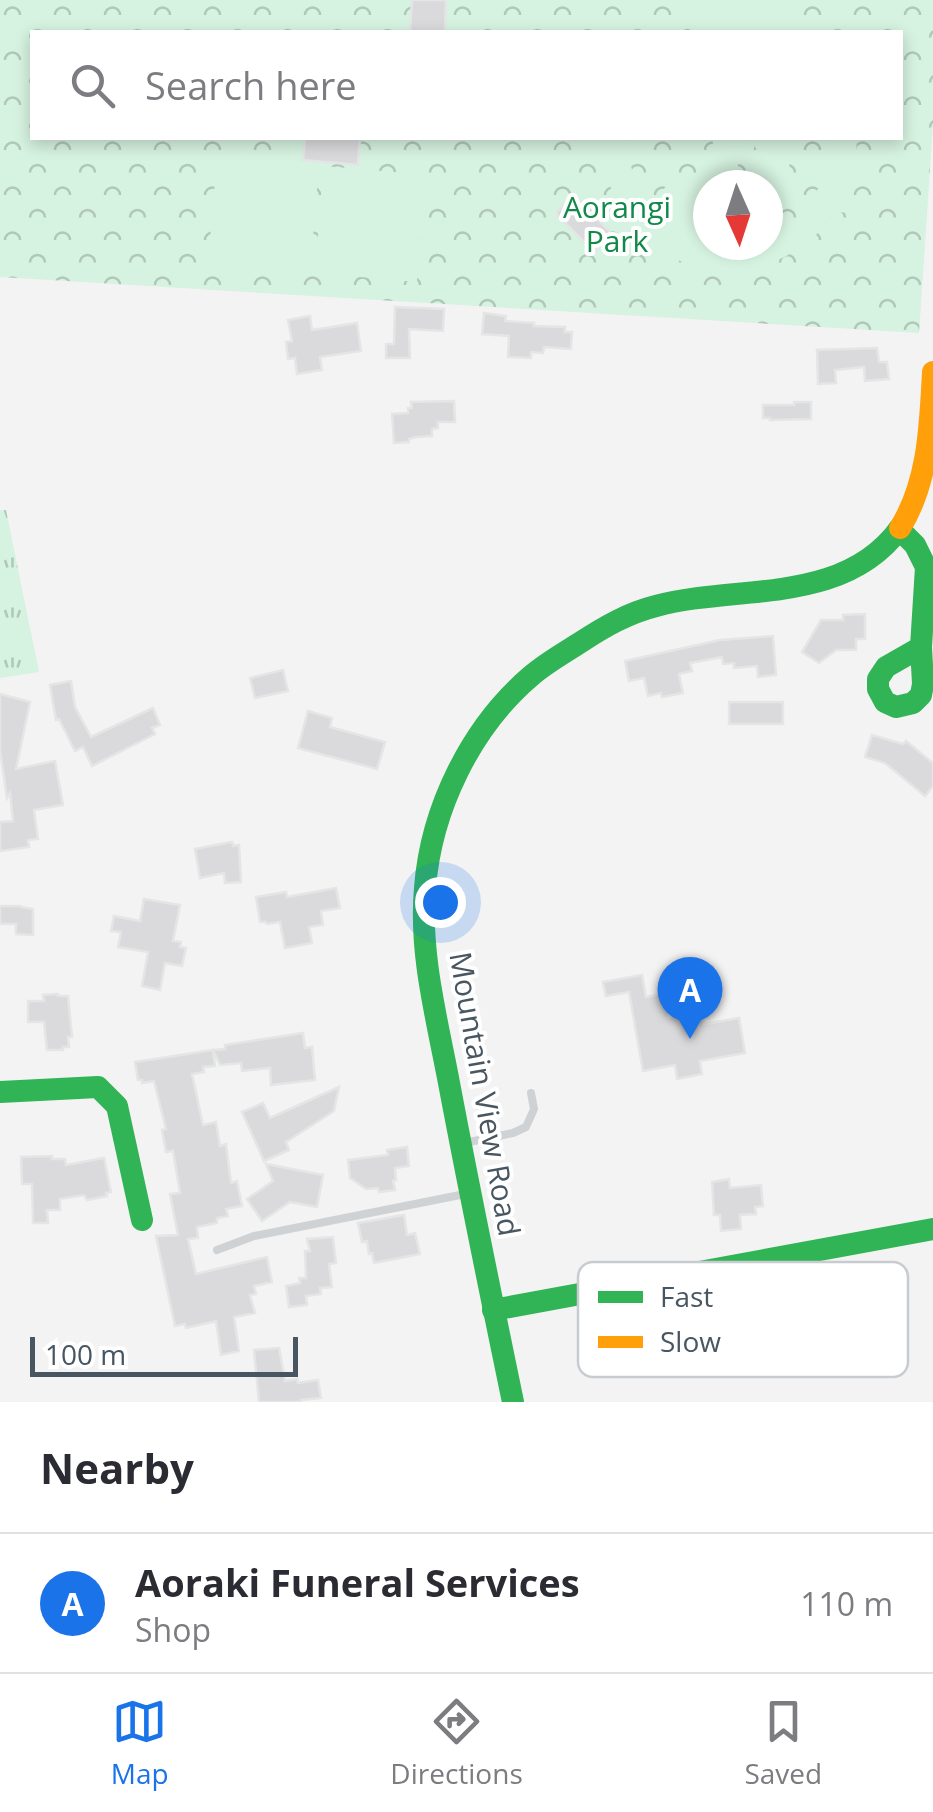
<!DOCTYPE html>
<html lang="en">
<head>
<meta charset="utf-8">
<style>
  body { margin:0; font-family:"Open Sans",sans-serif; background:#f7f7f7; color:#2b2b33 }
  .compass { position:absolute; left:693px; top:170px; width:90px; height:90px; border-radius:50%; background:#fff; box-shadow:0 5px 15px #0003; rotate:177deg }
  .scale { position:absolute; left:30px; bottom:25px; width:268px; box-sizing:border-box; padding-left:10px; border:5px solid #485661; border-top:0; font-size:28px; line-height:35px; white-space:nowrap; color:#485661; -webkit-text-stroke:8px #fff; paint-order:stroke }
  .you { position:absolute; left:440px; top:902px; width:35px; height:35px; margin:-25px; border:8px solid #fff; border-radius:50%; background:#1a73e8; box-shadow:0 0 0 15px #1a73e833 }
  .badge { display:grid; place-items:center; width:65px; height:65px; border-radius:50%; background:#1a73e8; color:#fff; font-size:32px; font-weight:700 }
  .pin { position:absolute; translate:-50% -82px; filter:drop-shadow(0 2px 5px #0008) }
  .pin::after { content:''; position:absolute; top:52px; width:35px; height:30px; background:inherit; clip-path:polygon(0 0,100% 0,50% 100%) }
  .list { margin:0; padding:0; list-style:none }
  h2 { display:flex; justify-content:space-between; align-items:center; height:130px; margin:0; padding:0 40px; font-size:42px }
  h2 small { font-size:32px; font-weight:400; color:#7c7c81 }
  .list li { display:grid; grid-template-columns:65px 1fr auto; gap:30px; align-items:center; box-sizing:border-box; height:140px; padding:0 40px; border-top:2px solid #e1e1e2 }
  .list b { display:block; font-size:38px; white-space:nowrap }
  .list p { margin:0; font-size:32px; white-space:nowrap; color:#7c7c81 }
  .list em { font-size:32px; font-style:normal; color:#7c7c81 }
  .icon { flex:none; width:55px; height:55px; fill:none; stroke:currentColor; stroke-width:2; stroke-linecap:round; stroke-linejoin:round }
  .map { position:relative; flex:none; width:933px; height:1402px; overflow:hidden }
  .search { position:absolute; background:#fff; box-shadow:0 5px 15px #0003; left:30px; right:30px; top:30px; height:110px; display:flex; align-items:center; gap:25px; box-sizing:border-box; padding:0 35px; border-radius:0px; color:#7c7c81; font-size:38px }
  .sheet { height:270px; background:#fff }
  nav { display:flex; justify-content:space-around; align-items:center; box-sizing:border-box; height:140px; border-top:2px solid #e1e1e2; background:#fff; font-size:28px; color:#7c7c81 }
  nav a { display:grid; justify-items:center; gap:5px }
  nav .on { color:#1a73e8 }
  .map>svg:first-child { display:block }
  .grass { fill:url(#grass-tufts) }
  .park { fill:url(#park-crowns); fill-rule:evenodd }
  .pitch { fill:#d6f2e0 }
  .building { fill:#dadadc; stroke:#e4e5e5; stroke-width:2.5 }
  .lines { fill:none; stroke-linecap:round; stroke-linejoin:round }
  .lane { stroke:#ced2d4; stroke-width:8 }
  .fast { stroke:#30b455; stroke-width:22 }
  .slow { stroke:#ff9f0a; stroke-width:22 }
  .labels { text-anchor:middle; stroke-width:8; stroke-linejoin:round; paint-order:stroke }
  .park-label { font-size:30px; fill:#128849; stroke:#fff }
  .street-label { font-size:30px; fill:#485661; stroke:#fff }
  .key { fill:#fff; stroke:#c8ccd0; stroke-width:2.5 }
  .key-label { font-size:28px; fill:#485661 }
</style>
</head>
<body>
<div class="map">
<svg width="933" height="1402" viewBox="0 0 933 1402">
  <defs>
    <pattern id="grass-tufts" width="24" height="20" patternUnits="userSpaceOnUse" patternTransform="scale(2.5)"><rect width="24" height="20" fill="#d6f2e0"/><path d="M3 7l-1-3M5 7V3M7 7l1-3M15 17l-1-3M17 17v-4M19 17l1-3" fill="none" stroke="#b0c7b9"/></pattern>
    <pattern id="park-crowns" width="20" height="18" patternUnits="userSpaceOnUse" patternTransform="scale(2.5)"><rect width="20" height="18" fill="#d6f2e0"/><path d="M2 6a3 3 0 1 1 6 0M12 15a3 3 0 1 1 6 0" fill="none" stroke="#b0c7b9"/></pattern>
  </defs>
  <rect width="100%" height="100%" fill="#f3f3f3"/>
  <path class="grass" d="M 0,510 L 6,510 L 39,672 L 0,678 Z"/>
  <path class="park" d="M 0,0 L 933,0 L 933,124 L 919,333 L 0,277 ZM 32,32 L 900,32 L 900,138 L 32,138 ZM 708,185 L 768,185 L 768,245 L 708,245 Z"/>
  <g class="pitch">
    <path d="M 702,0 L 799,0 L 797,32 L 688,32 L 694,24 Z"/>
    <path d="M 602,138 L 628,138 C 628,164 635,187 651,208 L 670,180 L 720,183 L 712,138 L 747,138 L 732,183 L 753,185 L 708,185 L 708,245 L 768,245 L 768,216 L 777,232 C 813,213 828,177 830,138 L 857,138 L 852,213 L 835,212 C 811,249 771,270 726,270 L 725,276 L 714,276 L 714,270 C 644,260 603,206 602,138 Z"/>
    <path d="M 750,138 L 791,138 L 787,203 L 782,201 L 783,197 Z"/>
    <path d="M 217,157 L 319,166 L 310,273 L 208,264 Z"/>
    <path d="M 324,166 L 427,175 L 417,282 L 315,273 Z"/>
  </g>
  <g class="building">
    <path d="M 412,0 L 446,0 L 445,32 L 410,32 Z"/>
    <path d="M 305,138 L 360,138 L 358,165 L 303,160 Z"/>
    <path d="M 574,195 L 612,234 L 594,252 L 556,213 Z"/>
    <path d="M 395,307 L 444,309 L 443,331 L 409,329 L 410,358 L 386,358 L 386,344 L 394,344 Z"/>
    <path d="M 484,313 L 506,316 L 505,321 L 534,323 L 534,326 L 565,327 L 565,332 L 572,332 L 571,349 L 544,347 L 543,353 L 531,352 L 531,358 L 508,357 L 509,336 L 482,334 Z"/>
    <path d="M 310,316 L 312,330 L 357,323 L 361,351 L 320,357 L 322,370 L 297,374 L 295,358 L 288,359 L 286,342 L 292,341 L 288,320 Z"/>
    <path d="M 877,348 L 879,362 L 887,362 L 889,379 L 865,381 L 864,367 L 835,370 L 836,383 L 818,384 L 817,350 Z"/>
    <path d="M 454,401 L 455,422 L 438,422 L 438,428 L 432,429 L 432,436 L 416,437 L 409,439 L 409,442 L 394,443 L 392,414 L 408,413 L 408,408 L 412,408 L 411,402 Z"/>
    <path d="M 794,402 L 811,402 L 811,419 L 770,420 L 770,418 L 763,418 L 763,405 L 794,405 Z"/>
    <path d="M 865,614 L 865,639 L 856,639 L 856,650 L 836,650 L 819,663 L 802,652 L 821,620 L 843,620 L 843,615 Z"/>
    <path d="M 773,636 L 776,675 L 758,677 L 757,666 L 734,668 L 734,663 L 723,664 L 722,657 L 690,663 L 692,671 L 679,674 L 683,693 L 662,697 L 661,693 L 648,696 L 644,678 L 629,681 L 625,661 L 720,640 Z"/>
    <path d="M 283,670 L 288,691 L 255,698 L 250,678 Z"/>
    <path d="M 71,681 L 75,707 L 91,737 L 153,708 L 160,725 L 152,728 L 155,734 L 92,766 L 83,747 L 75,751 L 59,719 L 56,720 L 50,685 Z"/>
    <path d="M 0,694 L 30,702 L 16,769 L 55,761 L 63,805 L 34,810 L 38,839 L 28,840 L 29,847 L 0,851 L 0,822 L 13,821 L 10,793 L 7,798 L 0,750 Z"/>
    <rect x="729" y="702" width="54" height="22"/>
    <path d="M 308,711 L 332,718 L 330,727 L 385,742 L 377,769 L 298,748 Z"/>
    <path d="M 872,735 L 903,744 L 906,741 L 933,763 L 933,786 L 925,796 L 885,763 L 865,757 Z"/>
    <path d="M 232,842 L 233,846 L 239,845 L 241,882 L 225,883 L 224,873 L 200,878 L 195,849 Z"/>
    <path d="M 336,888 L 340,908 L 321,911 L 323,925 L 309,927 L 312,943 L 285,948 L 280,922 L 267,924 L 266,922 L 260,922 L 256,897 L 286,892 L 287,897 Z"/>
    <path d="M 144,899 L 180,905 L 173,941 L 181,942 L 180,947 L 186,948 L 182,966 L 165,963 L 160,990 L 142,986 L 148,952 L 118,947 L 121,932 L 111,931 L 114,916 L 140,921 Z"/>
    <path d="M 0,906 L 21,906 L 21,907 L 33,909 L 33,935 L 16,934 L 16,924 L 0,924 Z"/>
    <path d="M 642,975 L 646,997 L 665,993 L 669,1017 L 702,1011 L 704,1024 L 739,1018 L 745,1053 L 700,1061 L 702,1074 L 677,1079 L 675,1065 L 643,1071 L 629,992 L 606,996 L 603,982 Z"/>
    <path d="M 58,994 L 58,996 L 68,996 L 72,1037 L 68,1037 L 69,1047 L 63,1047 L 63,1050 L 47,1050 L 44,1022 L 28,1022 L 28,1001 L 44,1001 L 43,995 Z"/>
    <path d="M 303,1033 L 305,1048 L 312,1047 L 315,1080 L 271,1085 L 270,1068 L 242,1071 L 241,1063 L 220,1065 L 213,1050 L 225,1049 L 225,1045 Z"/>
    <path d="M 213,1050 L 215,1066 L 203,1067 L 204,1072 L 192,1074 L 203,1125 L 216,1122 L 220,1146 L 226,1144 L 231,1183 L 237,1181 L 242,1206 L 226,1209 L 228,1216 L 217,1218 L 217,1223 L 197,1227 L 198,1238 L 188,1239 L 196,1274 L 267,1257 L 272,1282 L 254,1286 L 256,1294 L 250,1295 L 255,1313 L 234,1317 L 239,1351 L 221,1355 L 216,1321 L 186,1328 L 185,1324 L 175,1326 L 156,1236 L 178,1235 L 170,1194 L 180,1193 L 173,1151 L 166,1152 L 162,1130 L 166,1129 L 154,1081 L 142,1083 L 142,1080 L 138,1080 L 135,1062 Z"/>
    <path d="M 339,1087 L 334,1111 L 286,1142 L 289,1150 L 264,1161 L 242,1112 L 263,1103 L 270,1118 Z"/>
    <path d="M 407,1147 L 409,1166 L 395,1168 L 396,1180 L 393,1181 L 395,1190 L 379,1192 L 378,1188 L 366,1189 L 350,1178 L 348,1160 L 388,1155 L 387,1150 Z"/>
    <path d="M 52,1156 L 52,1159 L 65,1159 L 66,1165 L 104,1158 L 111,1192 L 106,1193 L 107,1196 L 87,1200 L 84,1195 L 60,1199 L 60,1210 L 47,1210 L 48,1223 L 33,1223 L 32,1184 L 22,1184 L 21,1157 Z"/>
    <path d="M 266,1164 L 323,1175 L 317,1207 L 290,1202 L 262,1221 L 247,1199 L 273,1181 Z"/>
    <path d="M 729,1179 L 730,1188 L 761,1185 L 763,1206 L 755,1207 L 756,1214 L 740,1215 L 741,1229 L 721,1231 L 720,1215 L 714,1215 L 712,1182 Z"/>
    <path d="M 404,1215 L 407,1235 L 415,1233 L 420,1254 L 374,1263 L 372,1253 L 369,1254 L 367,1241 L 362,1242 L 358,1223 Z"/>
    <path d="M 333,1237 L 336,1263 L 329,1264 L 332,1287 L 320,1288 L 321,1294 L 306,1296 L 307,1305 L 289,1307 L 286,1286 L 300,1283 L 299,1278 L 306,1278 L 305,1251 L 310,1251 L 307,1239 Z"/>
    <path d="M 279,1348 L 285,1381 L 297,1379 L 298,1383 L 318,1380 L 321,1398 L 301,1400 L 301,1402 L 259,1402 L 254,1350 Z"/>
  </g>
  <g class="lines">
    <g class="lane">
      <path d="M 464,1143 L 513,1133 L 526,1127 L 534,1109 L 531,1093"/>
      <path d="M 217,1250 L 254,1236 L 465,1194"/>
    </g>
    <g class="fast">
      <path d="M 899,529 L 915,545 L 926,567 L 921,647 L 923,684 L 921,695 L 913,703 L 896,707 L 885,702 L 878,689 L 878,679 L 886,667 L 921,647"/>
      <path d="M 0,1092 L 98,1087 L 117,1106 L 142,1220"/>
      <path d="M 493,1310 L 933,1229"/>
      <path d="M 513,1402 C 491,1296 469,1189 449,1083 C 437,1019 419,953 425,888 C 431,809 471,727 531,676 C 546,663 564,653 581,642 C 604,627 628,613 656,606 C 738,584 843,606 900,528"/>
    </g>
    <path class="slow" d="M 900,528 C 929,481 930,425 933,372"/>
  </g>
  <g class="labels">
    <g class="park-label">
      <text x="617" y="218">Aorangi<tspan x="617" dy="34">Park</tspan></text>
    </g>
    <g class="street-label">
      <text transform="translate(484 1094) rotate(80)" y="10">Mountain View Road</text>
    </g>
  </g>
  <rect x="578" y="1262" width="330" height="115" rx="15" class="key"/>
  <rect x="598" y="1291" width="45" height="12" fill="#30b455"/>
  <rect x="598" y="1336" width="45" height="12" fill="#ff9f0a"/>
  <g class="key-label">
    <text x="660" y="1307">Fast</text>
    <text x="660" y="1352">Slow</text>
  </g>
</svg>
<svg class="compass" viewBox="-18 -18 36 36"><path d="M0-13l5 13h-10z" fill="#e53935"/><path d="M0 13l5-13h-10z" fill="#7c7c81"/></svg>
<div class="scale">100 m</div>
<div class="you"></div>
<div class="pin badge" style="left:690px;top:1039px">A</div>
<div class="search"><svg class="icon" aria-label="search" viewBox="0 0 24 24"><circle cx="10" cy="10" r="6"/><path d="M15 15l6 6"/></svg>Search here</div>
</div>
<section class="sheet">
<h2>Nearby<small></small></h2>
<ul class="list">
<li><span class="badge">A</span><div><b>Aoraki Funeral Services</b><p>Shop</p></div><em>110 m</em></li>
</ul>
</section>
<nav>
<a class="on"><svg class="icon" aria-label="map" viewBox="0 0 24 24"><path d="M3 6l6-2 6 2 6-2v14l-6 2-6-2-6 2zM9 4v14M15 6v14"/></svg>Map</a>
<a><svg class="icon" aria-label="directions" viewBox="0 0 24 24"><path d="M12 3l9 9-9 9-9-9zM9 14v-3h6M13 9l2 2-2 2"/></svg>Directions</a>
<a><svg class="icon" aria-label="saved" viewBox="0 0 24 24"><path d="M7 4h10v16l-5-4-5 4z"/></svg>Saved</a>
</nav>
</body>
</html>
